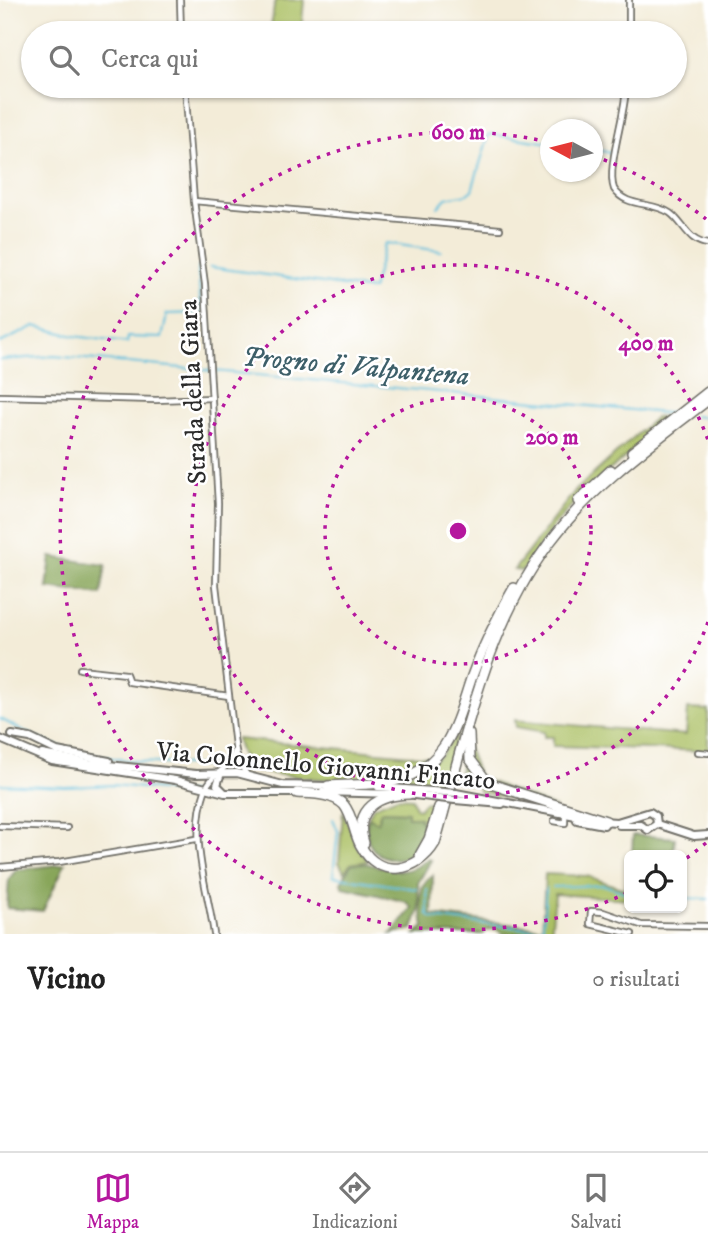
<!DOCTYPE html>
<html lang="it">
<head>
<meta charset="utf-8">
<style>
  body { margin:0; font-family:"IM FELL DW Pica",serif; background:#f6f6f6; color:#222 }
  .controls { position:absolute; right:21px; bottom:21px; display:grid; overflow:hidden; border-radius:10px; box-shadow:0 2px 5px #0004 }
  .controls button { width:63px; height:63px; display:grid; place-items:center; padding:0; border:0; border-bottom:2px solid #e0e0e0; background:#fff; color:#222; font:35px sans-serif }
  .compass { position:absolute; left:540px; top:119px; width:63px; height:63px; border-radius:50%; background:#fff; box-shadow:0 2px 5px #0004; rotate:277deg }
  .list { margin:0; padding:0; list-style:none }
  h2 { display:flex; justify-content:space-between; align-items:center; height:91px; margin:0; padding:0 28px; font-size:30px }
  h2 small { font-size:23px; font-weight:400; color:#767676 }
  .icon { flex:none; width:38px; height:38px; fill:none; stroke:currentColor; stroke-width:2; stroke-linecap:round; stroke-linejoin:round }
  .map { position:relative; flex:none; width:708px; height:934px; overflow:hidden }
  .search { position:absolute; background:#fff; box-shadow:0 2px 5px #0004; left:21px; right:21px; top:21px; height:77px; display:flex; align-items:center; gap:18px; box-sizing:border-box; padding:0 24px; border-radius:38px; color:#767676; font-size:26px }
  .sheet { height:217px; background:#fff }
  nav { display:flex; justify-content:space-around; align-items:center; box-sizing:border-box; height:98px; border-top:2px solid #e0e0e0; background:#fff; font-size:19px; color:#767676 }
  nav a { display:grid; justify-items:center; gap:4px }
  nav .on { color:#b5179e }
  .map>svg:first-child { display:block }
  .green { fill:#abc064; stroke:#6b7648; stroke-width:2 }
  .forest { fill:#88a65a; stroke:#5a6842; stroke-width:2 }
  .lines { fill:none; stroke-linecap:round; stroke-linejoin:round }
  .stream { stroke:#5fbfdd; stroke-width:2 }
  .street-casing { stroke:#716f68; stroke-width:8 }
  .secondary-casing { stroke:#716f68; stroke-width:10 }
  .highway-casing { stroke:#716f68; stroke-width:12 }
  .street { stroke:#fff; stroke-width:4.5 }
  .secondary { stroke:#fff; stroke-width:6 }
  .highway { stroke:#fff; stroke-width:9 }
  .secondary-bridge-casing { stroke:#716f68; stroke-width:10; stroke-linecap:butt }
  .secondary-bridge { stroke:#fff; stroke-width:6 }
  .ring { fill:none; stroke:#b5179e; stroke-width:3.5; stroke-dasharray:3.5 7 }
  .labels { text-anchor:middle; stroke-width:5; stroke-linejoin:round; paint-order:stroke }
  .street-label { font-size:26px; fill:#2b2b2b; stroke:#fff }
  .water-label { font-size:28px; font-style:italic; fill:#3d5f69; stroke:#fff }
  .centre { fill:#b5179e; stroke:#fff; stroke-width:3.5 }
  .ring-label { font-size:21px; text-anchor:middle; font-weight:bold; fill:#b5179e; stroke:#fff; stroke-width:5; stroke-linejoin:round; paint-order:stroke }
</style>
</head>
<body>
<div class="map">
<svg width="708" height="934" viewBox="0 0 708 934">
  <rect width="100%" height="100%" fill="#fff"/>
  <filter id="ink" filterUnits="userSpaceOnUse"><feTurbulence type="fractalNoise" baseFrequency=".0143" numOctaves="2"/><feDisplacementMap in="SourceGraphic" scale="14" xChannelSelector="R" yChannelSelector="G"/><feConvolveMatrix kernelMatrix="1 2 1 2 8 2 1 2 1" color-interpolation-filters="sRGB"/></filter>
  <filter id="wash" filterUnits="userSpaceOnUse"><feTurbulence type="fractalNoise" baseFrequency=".00686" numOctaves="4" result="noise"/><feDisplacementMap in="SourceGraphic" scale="28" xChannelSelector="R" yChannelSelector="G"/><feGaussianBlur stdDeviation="1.57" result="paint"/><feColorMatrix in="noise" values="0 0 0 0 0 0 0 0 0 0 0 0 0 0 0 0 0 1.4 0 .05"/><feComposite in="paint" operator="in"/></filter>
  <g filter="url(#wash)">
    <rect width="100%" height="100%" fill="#f3ecd8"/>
    <g class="green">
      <path d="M 275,0 L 304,0 L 301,33 L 270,33 Z"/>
      <path d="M 656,417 L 673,418 L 585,490 L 552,528 L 522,571 L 514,570 L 575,491 Z"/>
      <path d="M 688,709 L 708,710 L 708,751 L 553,746 L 553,737 L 544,737 L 544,732 L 516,727 L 515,720 L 686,735 Z"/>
      <path d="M 458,731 L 441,787 L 392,784 L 441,755 Z"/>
      <path d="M 236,739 L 432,757 C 377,793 319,778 256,772 L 241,754 Z"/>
      <path d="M 467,745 L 479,777 L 555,808 L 479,792 L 478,786 L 457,782 Z"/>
      <path d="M 397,797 L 412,798 L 415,808 L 419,809 L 425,802 L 437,803 L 420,849 L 413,817 L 408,817 L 408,812 L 381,811 L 381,818 L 366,834 L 365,824 L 373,807 Z"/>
      <path d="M 343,811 L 356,845 L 368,861 L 351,864 L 344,872 L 339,862 Z"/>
      <path d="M 545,874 L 587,876 L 624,889 L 628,878 L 629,899 L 555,894 L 551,934 L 542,934 Z"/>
    </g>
    <g class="forest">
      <path d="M 51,557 L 106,565 L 101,595 L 47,588 Z"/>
      <path d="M 381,811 L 408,812 L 408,817 L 419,817 C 446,868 352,877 369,817 L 377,822 Z"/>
      <path d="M 633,835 L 675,838 L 673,855 L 632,855 Z"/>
      <path d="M 428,859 L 431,860 L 418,883 L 419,911 L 413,929 L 391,934 L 412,908 L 407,902 L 343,887 L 341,883 L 351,864 C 383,859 396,885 428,859 Z"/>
      <path d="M 65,864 L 43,911 L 7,908 L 9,879 L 16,870 Z"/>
      <path d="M 433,875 L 432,915 L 541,928 L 542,934 L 504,934 L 496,929 L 486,930 L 483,934 L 415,934 L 424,927 C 422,911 414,886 433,875 Z"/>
    </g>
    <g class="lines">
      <g class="stream">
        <path d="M 592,149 L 612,153"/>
        <path d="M 438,207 L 446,198 L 467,194 L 472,190 L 489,134 L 550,143"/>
        <path d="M 210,267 L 372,290 L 385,243 L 441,251"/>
        <path d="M 0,343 L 35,326 L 74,336 L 127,343 L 128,337 L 162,338 L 167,314 L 201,313 L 198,267"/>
        <path d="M 0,360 L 54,356 L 675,414"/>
        <path d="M 694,416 L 708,418"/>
        <path d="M 0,719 C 18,727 35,739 54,745 C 94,760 171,765 215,766"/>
        <path d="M 0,784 L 65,787 L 113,785 L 201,794"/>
        <path d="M 333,819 L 338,831 L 333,876 L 416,889"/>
        <path d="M 553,887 L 604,885 L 629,894"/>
        <path d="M 427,889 L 428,915 L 432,918 L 538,930 L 543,926 L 546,888"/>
        <path d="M 682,898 L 708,899"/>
      </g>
    </g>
  </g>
  <g filter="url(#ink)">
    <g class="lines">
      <defs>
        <g id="street">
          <path d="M 180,0 L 181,33"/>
          <path d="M 629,0 L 629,33"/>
          <path d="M 185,86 L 194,201 L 205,284 L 218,503 L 216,585 L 235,746 L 238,761 L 247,775"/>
          <path d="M 626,86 C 626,114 606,167 614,189 C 626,208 652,201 670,213 C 684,223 688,242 708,244"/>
          <path d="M 194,201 L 500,229"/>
          <path d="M 0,396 L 156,400 L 212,398"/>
          <path d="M 80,669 L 126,674 L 129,682 L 229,696"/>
          <path d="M 698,752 L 708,753"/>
          <path d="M 554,821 L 565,823 L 565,817"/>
          <path d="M 0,826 L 67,828"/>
          <path d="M 0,867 L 59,862 L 196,839"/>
          <path d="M 214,934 C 207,884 188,838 206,788 C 213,771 231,770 235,750"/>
          <path d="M 632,934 L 590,924 L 591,911 L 603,912 L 641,925 L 708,926"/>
        </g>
        <g id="secondary">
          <path d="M 12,735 L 30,738 L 57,751 L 109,761"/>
          <path d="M 0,739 L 52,761 L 175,780 L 225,793 L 300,793"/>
          <path d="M 42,754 L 89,763 L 196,774 L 237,773 L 283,785 L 329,786"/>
          <path d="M 221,773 L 217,785 L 224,792"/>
          <path d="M 378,787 L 432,791"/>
          <path d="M 322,792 L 395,794"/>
          <path d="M 456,793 L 581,817"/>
          <path d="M 406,794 L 431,797"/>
          <path d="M 455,800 L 502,804"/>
          <path d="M 577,820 L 604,825"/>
          <path d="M 602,821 L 617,822 L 650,812 L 656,816 L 657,824"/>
          <path d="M 657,824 L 694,836 L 708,835"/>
          <path d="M 619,825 L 641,825 L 648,830 L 657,824"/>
        </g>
        <g id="highway">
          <path d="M 632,452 L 708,392"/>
          <path d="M 578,501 L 611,470"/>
          <path d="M 469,734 L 470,759 L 488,783 L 606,821"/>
          <path d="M 328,786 C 351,784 376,786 398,780 C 449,765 457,720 472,676 C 483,646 498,616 514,588"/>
          <path d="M 297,793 C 312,794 333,793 344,805 C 353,816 354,834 361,846 C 379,880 418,872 435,843 C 465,740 484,630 550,542 C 593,485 652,443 708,400"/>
          <path d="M 364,843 C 353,808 380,795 409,794"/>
          <path d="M 420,855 L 429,839 L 439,807"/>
        </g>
      </defs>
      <use href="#street" class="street-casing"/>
      <use href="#secondary" class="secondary-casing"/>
      <use href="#highway" class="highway-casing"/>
      <use href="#street" class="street"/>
      <use href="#secondary" class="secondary"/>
      <use href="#highway" class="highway"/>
      <defs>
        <g id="secondary-bridge">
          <path d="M 432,791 L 456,793"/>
          <path d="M 431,797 L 455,800"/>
        </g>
      </defs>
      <use href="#secondary-bridge" class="secondary-bridge-casing"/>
      <use href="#secondary-bridge" class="secondary-bridge"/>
    </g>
  </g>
  <g class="ring">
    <circle cx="458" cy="531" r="133"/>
    <path d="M708 622A266 266 0 1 1 708 440"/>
    <path d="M706 843A399 399 0 0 1 684 860M627 893A399 399 0 1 1 548 142M594 156A399 399 0 0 1 706 219"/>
  </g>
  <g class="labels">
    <g class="street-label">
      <text transform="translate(192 392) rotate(-93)" y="9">Strada della Giara</text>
      <text transform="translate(326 765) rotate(5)" y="9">Via Colonnello Giovanni Fincato</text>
    </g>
    <g class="water-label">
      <text transform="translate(356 365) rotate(5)" y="10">Progno di Valpantena</text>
    </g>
  </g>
  <circle cx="458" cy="531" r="10" class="centre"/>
  <g class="ring-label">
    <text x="458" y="139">600 m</text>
    <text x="646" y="350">400 m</text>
    <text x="552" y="444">200 m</text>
  </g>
</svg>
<div class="controls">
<button><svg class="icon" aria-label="locate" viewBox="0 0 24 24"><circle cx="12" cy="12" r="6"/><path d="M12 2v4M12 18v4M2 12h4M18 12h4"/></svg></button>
</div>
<svg class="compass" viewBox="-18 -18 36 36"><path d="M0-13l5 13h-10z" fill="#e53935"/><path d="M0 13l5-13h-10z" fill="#767676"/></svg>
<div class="search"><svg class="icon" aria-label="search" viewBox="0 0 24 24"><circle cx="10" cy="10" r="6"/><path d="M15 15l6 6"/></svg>Cerca qui</div>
</div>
<section class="sheet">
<h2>Vicino<small>0 risultati</small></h2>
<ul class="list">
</ul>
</section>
<nav>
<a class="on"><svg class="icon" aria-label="map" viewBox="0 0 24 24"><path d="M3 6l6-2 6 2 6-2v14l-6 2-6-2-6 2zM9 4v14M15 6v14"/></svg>Mappa</a>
<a><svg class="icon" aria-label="directions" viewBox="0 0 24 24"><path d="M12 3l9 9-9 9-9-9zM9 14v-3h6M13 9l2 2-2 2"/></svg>Indicazioni</a>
<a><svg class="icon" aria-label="saved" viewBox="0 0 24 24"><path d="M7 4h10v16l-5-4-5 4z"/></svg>Salvati</a>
</nav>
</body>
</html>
